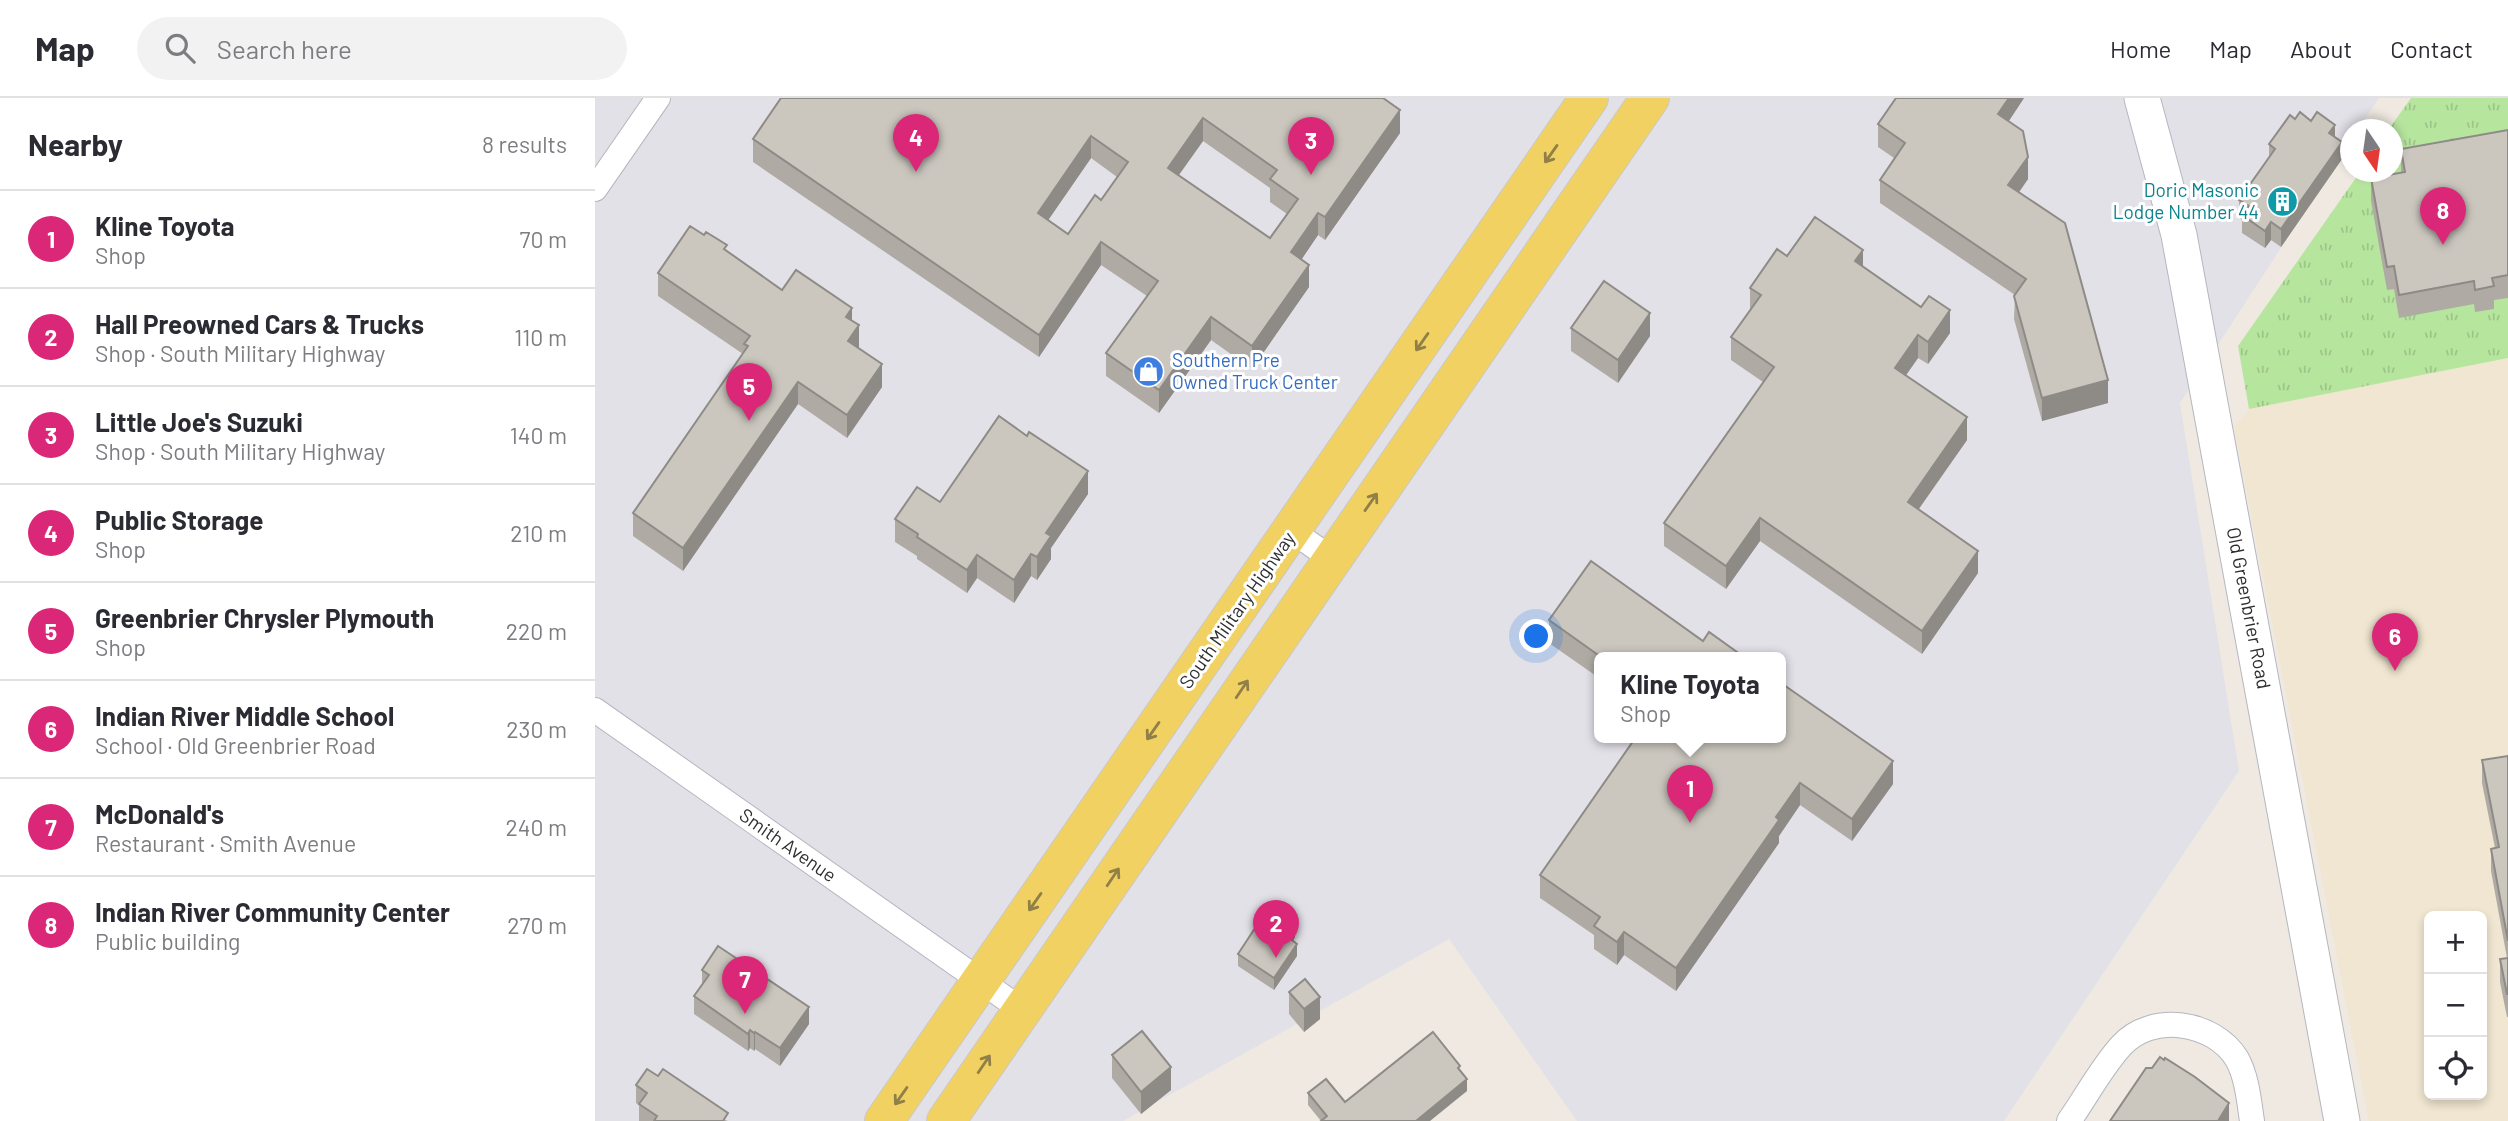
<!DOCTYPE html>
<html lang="en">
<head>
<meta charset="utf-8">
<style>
  body { margin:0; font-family:Barlow,sans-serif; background:#f2f2f3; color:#2b2b33 }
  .controls { position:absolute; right:21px; bottom:21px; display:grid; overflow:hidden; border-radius:10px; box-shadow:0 4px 10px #0003 }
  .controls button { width:63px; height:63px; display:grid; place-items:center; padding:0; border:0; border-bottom:2px solid #e1e1e2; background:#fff; color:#2b2b33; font:35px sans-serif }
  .compass { position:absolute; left:1745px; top:21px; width:63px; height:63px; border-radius:50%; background:#fff; box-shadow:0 4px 10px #0003; rotate:167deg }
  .you { position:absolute; left:942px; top:539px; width:24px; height:24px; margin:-18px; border:5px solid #fff; border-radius:50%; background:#1a73e8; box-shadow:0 0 0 10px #1a73e833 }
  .badge { display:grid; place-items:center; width:46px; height:46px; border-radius:50%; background:#db2777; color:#fff; font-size:23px; font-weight:700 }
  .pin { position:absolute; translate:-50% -58px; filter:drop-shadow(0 2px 4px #0008) }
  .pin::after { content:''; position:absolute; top:37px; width:24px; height:21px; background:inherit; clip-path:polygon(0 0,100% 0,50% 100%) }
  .popup { position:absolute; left:999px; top:554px; width:192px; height:91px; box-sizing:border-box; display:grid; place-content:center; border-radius:10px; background:#fff; filter:drop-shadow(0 2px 5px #0005); font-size:23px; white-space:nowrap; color:#7c7c81 }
  .popup b { font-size:26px; color:#2b2b33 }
  .popup::after { content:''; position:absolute; left:50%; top:100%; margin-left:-14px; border:14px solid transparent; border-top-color:#fff }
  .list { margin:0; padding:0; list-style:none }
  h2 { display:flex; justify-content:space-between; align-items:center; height:91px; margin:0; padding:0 28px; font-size:30px }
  h2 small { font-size:23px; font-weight:400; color:#7c7c81 }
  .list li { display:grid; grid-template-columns:46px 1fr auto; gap:21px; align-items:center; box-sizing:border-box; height:98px; padding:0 28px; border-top:2px solid #e1e1e2 }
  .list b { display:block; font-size:26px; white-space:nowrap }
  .list p { margin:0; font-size:23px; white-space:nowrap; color:#7c7c81 }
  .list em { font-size:23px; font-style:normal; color:#7c7c81 }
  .icon { flex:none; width:38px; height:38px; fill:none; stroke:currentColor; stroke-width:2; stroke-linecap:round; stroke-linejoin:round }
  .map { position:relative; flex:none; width:1913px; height:1023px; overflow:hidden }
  header { display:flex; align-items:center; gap:42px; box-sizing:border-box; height:98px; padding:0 35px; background:#fff; border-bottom:2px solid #e1e1e2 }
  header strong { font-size:33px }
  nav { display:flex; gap:38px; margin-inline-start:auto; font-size:24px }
  .search { width:490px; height:63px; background:#f2f2f3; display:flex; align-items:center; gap:18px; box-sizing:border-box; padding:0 24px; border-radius:38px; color:#7c7c81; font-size:26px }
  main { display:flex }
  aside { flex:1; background:#fff }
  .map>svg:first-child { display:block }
  .industrial { fill:#e3e1e8; fill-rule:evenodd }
  .education { fill:#f0e6d1; fill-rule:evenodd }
  .park { fill:url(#park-tufts) }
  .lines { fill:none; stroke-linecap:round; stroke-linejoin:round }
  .street-casing { stroke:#b4b7c1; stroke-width:26 }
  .secondary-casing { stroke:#b4b7c1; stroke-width:37 }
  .primary-casing { stroke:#c9c9c9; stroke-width:40 }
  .street { stroke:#fff; stroke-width:24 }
  .secondary { stroke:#fff; stroke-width:35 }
  .primary { stroke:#f2d163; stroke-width:38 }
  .wall { fill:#afaba4; fill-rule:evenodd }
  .shaded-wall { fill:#8e8b86 }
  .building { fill:#cbc7bf; stroke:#8e8b86; stroke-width:2; fill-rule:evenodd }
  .oneway { stroke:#908048 }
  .labels { text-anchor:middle; stroke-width:6; stroke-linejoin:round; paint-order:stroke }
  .culture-label { font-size:19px; fill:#0d838f; stroke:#fff; text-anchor:end }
  .shop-label { font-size:19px; fill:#366cbe; stroke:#fff; text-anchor:start }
  .street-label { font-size:19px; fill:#2e2e2e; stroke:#fff }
</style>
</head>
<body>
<header>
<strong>Map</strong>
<div class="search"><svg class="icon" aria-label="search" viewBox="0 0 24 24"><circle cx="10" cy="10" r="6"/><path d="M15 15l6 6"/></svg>Search here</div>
<nav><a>Home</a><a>Map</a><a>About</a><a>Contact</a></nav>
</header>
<main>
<aside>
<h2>Nearby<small>8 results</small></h2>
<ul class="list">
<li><span class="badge">1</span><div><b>Kline Toyota</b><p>Shop</p></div><em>70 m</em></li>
<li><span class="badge">2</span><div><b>Hall Preowned Cars &amp; Trucks</b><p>Shop · South Military Highway</p></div><em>110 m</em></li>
<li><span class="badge">3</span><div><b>Little Joe's Suzuki</b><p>Shop · South Military Highway</p></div><em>140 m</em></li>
<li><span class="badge">4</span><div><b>Public Storage</b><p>Shop</p></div><em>210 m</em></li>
<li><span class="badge">5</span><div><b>Greenbrier Chrysler Plymouth</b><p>Shop</p></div><em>220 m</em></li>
<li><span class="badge">6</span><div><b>Indian River Middle School</b><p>School · Old Greenbrier Road</p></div><em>230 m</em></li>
<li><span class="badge">7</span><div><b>McDonald's</b><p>Restaurant · Smith Avenue</p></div><em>240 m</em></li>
<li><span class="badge">8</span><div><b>Indian River Community Center</b><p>Public building</p></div><em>270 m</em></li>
</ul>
</aside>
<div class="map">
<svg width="1913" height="1023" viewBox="0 0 1913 1023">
  <defs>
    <pattern id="park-tufts" width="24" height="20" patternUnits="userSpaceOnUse" patternTransform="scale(1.75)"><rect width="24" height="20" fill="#b6e59e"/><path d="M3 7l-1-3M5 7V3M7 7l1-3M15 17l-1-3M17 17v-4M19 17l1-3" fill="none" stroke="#9dc588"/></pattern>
  </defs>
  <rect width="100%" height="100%" fill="#efe9e1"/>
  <path class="industrial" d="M 0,0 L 1784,0 L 1763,31 L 1756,32 L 1755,44 L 1585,305 L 1644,673 L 1409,1023 L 982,1023 L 854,841 L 528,1023 L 0,1023 ZM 1004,559 L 1186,559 L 1186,639 L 1004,639 Z"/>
  <path class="education" d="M 1913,260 L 1913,1023 L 1774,1023 L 1639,329 L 1654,311 ZM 1834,818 L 1887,818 L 1887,997 L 1834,997 Z"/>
  <path class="park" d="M 1816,0 L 1913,0 L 1913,260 L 1654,311 L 1643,248 L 1765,74 L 1798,74 L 1798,32 L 1794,31 Z"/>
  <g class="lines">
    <defs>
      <g id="street">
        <path d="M 0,91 L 63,0"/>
        <path d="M 697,433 L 737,461"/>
        <path d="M 0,612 L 427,912"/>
        <path d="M 1474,1023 C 1491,999 1506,970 1526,948 C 1556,914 1619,923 1642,961 C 1652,979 1654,1003 1657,1023"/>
      </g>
      <path id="secondary" d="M 1547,0 L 1584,137 L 1747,1023"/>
      <g id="primary">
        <path d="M 289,1023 L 994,0"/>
        <path d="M 351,1023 L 1055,0"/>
      </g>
    </defs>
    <use href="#street" class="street-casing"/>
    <use href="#secondary" class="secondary-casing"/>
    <use href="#primary" class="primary-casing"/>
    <use href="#street" class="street"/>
    <use href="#secondary" class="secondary"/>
    <use href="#primary" class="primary"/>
  </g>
  <g class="wall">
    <path d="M 788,0 L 805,35 L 730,142 L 723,137 L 706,162 L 714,189 L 657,271 L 616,242 L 564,315 L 511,278 L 511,255 L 552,198 L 506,167 L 444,259 L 158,64 L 158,41 ZM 608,43 L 675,90 L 675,104 L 692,116 L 675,140 L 584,77 ZM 496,60 L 522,79 L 506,102 L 473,136 L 453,122 Z"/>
    <path d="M 1301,0 L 1429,0 L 1414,23 L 1433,81 L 1424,94 L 1513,305 L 1447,323 L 1419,221 L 1420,197 L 1285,105 L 1285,82 L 1299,60 L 1283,49 L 1283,26 Z"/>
    <path d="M 1700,21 L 1740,39 L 1747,61 L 1686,149 L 1676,142 L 1670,150 L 1647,135 L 1647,122 L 1644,119 L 1644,102 L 1674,59 L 1674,46 Z"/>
    <path d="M 1913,32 L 1913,200 L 1899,202 L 1899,211 L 1880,214 L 1879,206 L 1804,220 L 1799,191 L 1792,192 L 1776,103 L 1776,80 L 1806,75 L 1806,51 Z"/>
    <path d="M 132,153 L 187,192 L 257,222 L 263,250 L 287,289 L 252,340 L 203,306 L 88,473 L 38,438 L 38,415 L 148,256 L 63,198 L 63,175 Z"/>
    <path d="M 1192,158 L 1268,168 L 1355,235 L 1333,266 L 1323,260 L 1311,277 L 1372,342 L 1324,411 L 1383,475 L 1327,556 L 1165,443 L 1131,491 L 1069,448 L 1069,425 L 1168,284 L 1136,262 L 1136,239 L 1155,213 L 1155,190 Z"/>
    <path d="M 976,230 L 1055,238 L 1023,285 L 976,253 Z"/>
    <path d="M 493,396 L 456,450 L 456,461 L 442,482 L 436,478 L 419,505 L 382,480 L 372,495 L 322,461 L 322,458 L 300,444 L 300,421 L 345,404 Z"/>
    <path d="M 954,522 L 1108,543 L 1149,559 L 1004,559 L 1004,580 L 954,545 Z"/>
    <path d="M 1041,639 L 1298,686 L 1257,743 L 1205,707 L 1184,738 L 1184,745 L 1081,893 L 1029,857 L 1022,867 L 999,851 L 999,837 L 945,800 L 945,777 Z"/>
    <path d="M 1913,658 L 1913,919 L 1912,919 L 1905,884 L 1905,861 L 1912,860 L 1896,773 L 1896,751 L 1900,750 L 1887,685 L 1887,662 Z"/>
    <path d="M 700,839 L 698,843 L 702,858 L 679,892 L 643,868 L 643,856 Z"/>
    <path d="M 107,872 L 214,926 L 185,968 L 160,951 L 159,953 L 155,950 L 153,953 L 99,916 L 99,898 L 107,887 Z"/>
    <path d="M 694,894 L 725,921 L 709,934 L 694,916 Z"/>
    <path d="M 517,957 L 576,992 L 546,1016 L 517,980 Z"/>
    <path d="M 865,972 L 872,993 L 726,1023 L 713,1007 L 713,995 L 750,1004 Z"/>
    <path d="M 41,987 L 133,1023 L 44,1023 L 44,1007 L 41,1005 Z"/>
  </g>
  <g class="shaded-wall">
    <path d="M 1414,0 L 1429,0 L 1403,39 L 1403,16 Z"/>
    <path d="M 805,12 L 805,35 L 730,142 L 730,119 Z"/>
    <path d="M 608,20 L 608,43 L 573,92 L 573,70 Z"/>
    <path d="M 1740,27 L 1740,44 L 1734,35 Z"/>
    <path d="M 496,38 L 496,60 L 443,137 L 443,115 Z"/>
    <path d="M 1747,44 L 1747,61 L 1686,149 L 1686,131 Z"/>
    <path d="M 1433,59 L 1433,81 L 1413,110 L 1413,87 Z"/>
    <path d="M 723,115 L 723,137 L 696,177 L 696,154 Z"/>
    <path d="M 1676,124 L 1676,142 L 1670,150 L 1670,133 Z"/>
    <path d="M 506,144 L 506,167 L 444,259 L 444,237 Z"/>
    <path d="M 1268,152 L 1268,175 L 1260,163 Z"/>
    <path d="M 714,167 L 714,189 L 657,271 L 657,248 Z"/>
    <path d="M 257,210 L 257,233 L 251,219 Z"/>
    <path d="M 1355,212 L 1355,235 L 1333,266 L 1333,244 Z"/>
    <path d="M 1055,215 L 1055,238 L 1023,285 L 1023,262 Z"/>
    <path d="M 616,219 L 616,242 L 564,315 L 564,292 Z"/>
    <path d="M 264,227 L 264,250 L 253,243 Z"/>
    <path d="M 1323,237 L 1323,260 L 1300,293 L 1300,270 Z"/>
    <path d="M 287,266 L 287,289 L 252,340 L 252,317 Z"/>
    <path d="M 1513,282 L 1513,305 L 1447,323 L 1447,300 Z"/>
    <path d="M 203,284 L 203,306 L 88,473 L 88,450 Z"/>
    <path d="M 1372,319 L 1372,342 L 1313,426 L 1313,404 Z"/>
    <path d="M 493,373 L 493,396 L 456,450 L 456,461 L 442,482 L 442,459 L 451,435 Z"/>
    <path d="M 1165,420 L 1165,443 L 1131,491 L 1131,468 Z"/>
    <path d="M 1383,453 L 1383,475 L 1327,556 L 1327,533 Z"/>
    <path d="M 436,456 L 436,478 L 419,505 L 419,482 Z"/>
    <path d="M 382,457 L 382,480 L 372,495 L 372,472 Z"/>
    <path d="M 1298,663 L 1298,686 L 1257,743 L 1257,721 Z"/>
    <path d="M 1205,685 L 1205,707 L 1184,738 L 1184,745 L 1081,893 L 1081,870 L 1181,719 Z"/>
    <path d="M 700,827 L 700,839 L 693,851 L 693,839 Z"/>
    <path d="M 1029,834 L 1029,857 L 1022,867 L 1022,844 Z"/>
    <path d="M 702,846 L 702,858 L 679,892 L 679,880 Z"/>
    <path d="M 725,899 L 725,921 L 709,934 L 709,911 Z"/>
    <path d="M 214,909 L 214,926 L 185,968 L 185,950 Z"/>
    <path d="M 155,932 L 155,950 L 153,953 L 153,936 Z"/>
    <path d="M 160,934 L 160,951 L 159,953 L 159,935 Z"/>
    <path d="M 576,969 L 576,992 L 546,1016 L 546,994 Z"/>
    <path d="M 872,981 L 872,993 L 835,1023 L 821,1023 Z"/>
    <path d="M 1634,1005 L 1634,1023 L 1623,1023 Z"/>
  </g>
  <g class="building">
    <path d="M 186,0 L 788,0 L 805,12 L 730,119 L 723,115 L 696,154 L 714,167 L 657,248 L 616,219 L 564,292 L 511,255 L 563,183 L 506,144 L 444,237 L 158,41 ZM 608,20 L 682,72 L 675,81 L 703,101 L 675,140 L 573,70 ZM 496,38 L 533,64 L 506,102 L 500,97 L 473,136 L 443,115 Z"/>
    <path d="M 1301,0 L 1414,0 L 1403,16 L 1428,33 L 1433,59 L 1413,87 L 1470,125 L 1513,282 L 1447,300 L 1419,198 L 1431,181 L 1285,82 L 1310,45 L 1283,26 Z"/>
    <path d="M 1705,14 L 1716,23 L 1722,14 L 1740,27 L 1734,35 L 1747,44 L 1686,131 L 1676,124 L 1670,133 L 1647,117 L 1654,108 L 1644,102 L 1680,51 L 1674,46 L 1695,17 L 1700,21 Z"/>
    <path d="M 1913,32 L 1913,177 L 1897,180 L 1899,188 L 1880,192 L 1879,183 L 1804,197 L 1799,168 L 1792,169 L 1776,80 L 1810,74 L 1806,51 Z"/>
    <path d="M 1220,119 L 1268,152 L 1260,163 L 1326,209 L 1334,198 L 1355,212 L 1333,244 L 1323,237 L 1300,270 L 1372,319 L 1313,404 L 1383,453 L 1327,533 L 1165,420 L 1131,468 L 1069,425 L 1179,269 L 1136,239 L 1166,197 L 1155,190 L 1182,151 L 1192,158 Z"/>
    <path d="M 95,128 L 109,137 L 111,134 L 132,147 L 129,151 L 187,192 L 201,172 L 257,210 L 251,219 L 264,227 L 253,243 L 287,266 L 252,317 L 203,284 L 88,450 L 38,415 L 153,248 L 149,246 L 155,238 L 63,175 Z"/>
    <path d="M 1009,183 L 1055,215 L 1023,262 L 976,230 Z"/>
    <path d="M 404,318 L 432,338 L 434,334 L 493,373 L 451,435 L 456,438 L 442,459 L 436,456 L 419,482 L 382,457 L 372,472 L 322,439 L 323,436 L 300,421 L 322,389 L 345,404 Z"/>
    <path d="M 996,463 L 1108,543 L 1114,534 L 1149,559 L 1006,559 L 954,522 Z"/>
    <path d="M 1186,585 L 1298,663 L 1257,721 L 1205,685 L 1181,719 L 1184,722 L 1081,870 L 1029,834 L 1022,844 L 999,828 L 1005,819 L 945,777 L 1041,639 L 1186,639 Z"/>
    <path d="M 1913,658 L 1913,843 L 1896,751 L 1904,749 L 1887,662 Z"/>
    <path d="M 674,809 L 700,827 L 693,839 L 702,846 L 679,880 L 643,856 Z"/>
    <path d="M 123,848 L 214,909 L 185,950 L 160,934 L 159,935 L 155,932 L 153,936 L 99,898 L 114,877 L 107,872 Z"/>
    <path d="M 1913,860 L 1913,896 L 1912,896 L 1905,861 Z"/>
    <path d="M 710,881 L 725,899 L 709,911 L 694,894 Z"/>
    <path d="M 547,933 L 576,969 L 546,994 L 517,957 Z"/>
    <path d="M 838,934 L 865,968 L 863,970 L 872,981 L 821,1023 L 726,1023 L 732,1018 L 713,995 L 731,981 L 750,1004 Z"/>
    <path d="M 1565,959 L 1569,962 L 1570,960 L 1600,979 L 1634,1005 L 1623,1023 L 1515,1023 L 1551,970 L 1557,970 Z"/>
    <path d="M 52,971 L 63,978 L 68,971 L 133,1015 L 128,1023 L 59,1023 L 62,1018 L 44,1006 L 52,995 L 41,987 Z"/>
  </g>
  <defs><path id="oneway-shaft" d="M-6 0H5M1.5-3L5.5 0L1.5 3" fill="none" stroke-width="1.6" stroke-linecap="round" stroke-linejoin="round" transform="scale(1.75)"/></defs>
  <g class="oneway">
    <use href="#oneway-shaft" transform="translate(956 56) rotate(125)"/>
    <use href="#oneway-shaft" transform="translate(827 244) rotate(125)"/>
    <use href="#oneway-shaft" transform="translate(776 404) rotate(-55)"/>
    <use href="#oneway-shaft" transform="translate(647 591) rotate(-56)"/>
    <use href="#oneway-shaft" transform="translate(558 633) rotate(125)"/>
    <use href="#oneway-shaft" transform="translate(518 779) rotate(-56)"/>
    <use href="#oneway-shaft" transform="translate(440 804) rotate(125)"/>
    <use href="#oneway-shaft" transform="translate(389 966) rotate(-56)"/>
    <use href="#oneway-shaft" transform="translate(306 998) rotate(125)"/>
  </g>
  <defs>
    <symbol id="building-disc" viewBox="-11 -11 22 22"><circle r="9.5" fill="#0f9aa8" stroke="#fff"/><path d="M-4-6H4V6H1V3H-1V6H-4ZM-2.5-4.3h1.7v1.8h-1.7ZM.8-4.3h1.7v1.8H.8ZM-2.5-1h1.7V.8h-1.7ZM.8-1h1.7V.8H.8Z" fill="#fff"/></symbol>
    <symbol id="shop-disc" viewBox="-11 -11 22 22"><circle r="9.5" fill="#3f7fe0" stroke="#fff"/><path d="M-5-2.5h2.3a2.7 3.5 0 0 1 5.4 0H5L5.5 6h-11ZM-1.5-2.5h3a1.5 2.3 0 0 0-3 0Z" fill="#fff"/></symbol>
  </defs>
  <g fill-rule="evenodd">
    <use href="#building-disc" x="1670" y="86" width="35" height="35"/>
    <use href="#shop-disc" x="536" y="256" width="35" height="35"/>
  </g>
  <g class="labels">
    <g class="culture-label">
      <text x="1664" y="99">Doric Masonic<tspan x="1664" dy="22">Lodge Number 44</tspan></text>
    </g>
    <g class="shop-label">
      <text x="577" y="269">Southern Pre<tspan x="577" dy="22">Owned Truck Center</tspan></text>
    </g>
    <g class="street-label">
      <text transform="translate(1654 510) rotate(79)" y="7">Old Greenbrier Road</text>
      <text transform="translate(642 512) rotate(-55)" y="7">South Military Highway</text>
      <text transform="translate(193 747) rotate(35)" y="7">Smith Avenue</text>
    </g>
  </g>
</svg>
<div class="controls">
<button>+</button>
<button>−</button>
<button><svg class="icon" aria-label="locate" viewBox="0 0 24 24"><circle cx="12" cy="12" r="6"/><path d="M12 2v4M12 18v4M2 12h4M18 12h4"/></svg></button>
</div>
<svg class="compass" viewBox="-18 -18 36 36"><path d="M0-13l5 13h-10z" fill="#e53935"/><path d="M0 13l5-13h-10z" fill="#7c7c81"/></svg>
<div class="you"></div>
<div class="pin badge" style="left:1095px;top:725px">1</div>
<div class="popup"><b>Kline Toyota</b>Shop</div>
<div class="pin badge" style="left:681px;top:860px">2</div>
<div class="pin badge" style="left:716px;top:77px">3</div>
<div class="pin badge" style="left:321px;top:74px">4</div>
<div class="pin badge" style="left:154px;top:323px">5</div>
<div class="pin badge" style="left:1800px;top:573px">6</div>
<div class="pin badge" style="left:150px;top:916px">7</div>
<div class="pin badge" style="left:1848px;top:147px">8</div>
</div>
</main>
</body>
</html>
